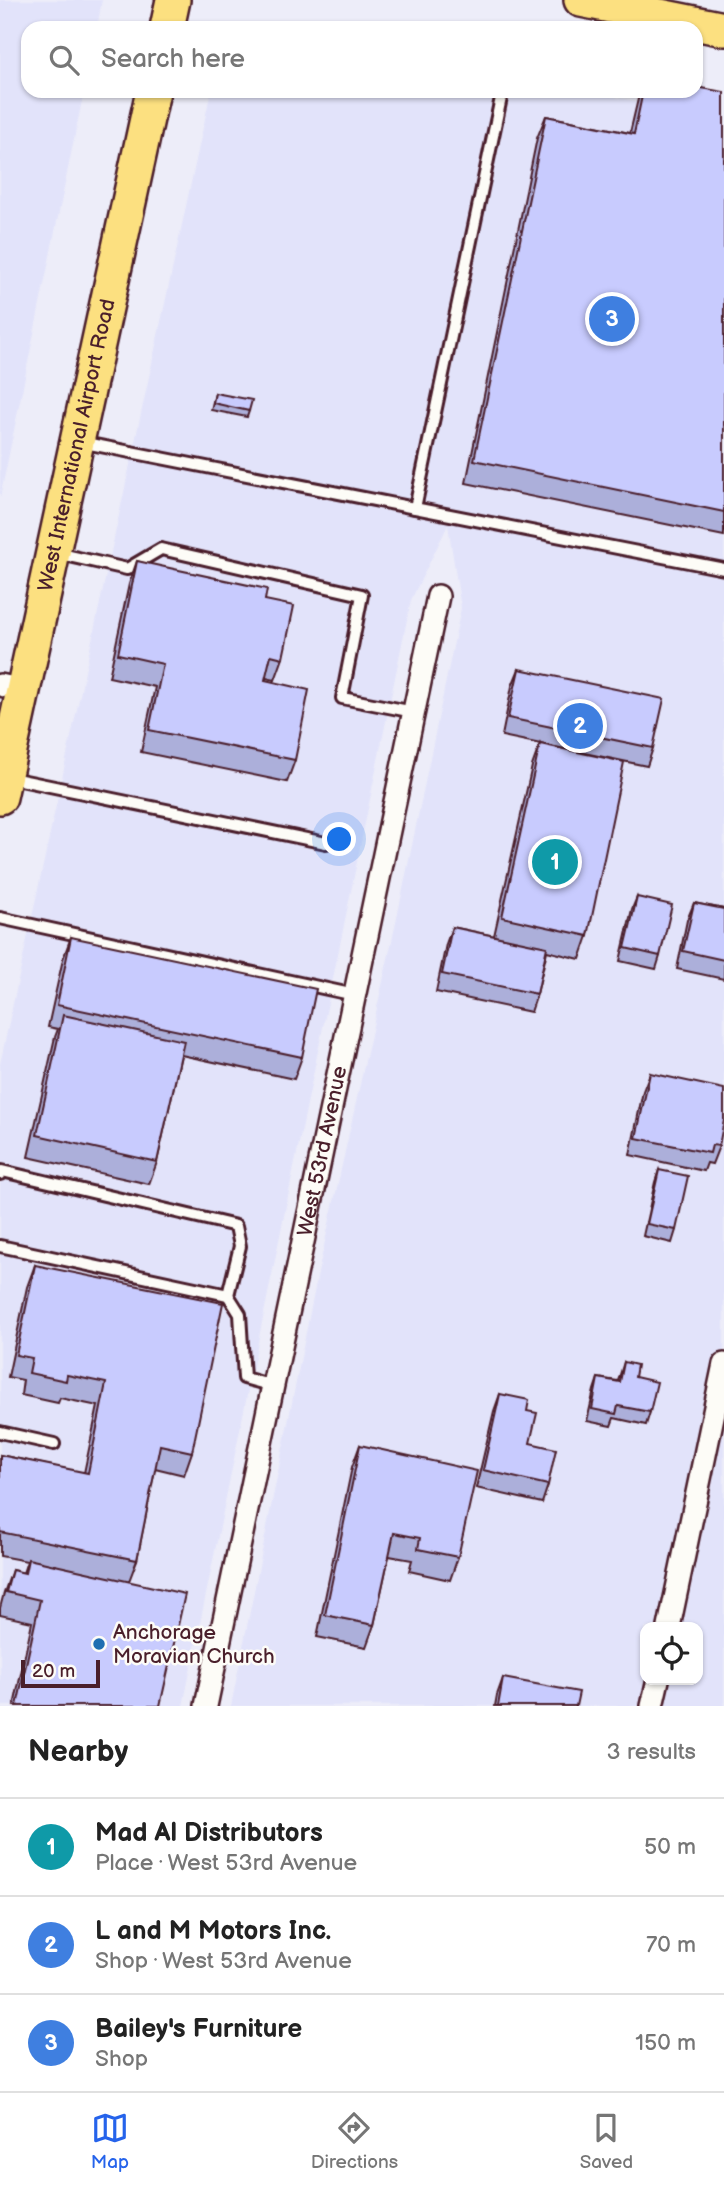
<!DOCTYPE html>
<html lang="en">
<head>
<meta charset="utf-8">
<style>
  body { margin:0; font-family:"Balsamiq Sans",sans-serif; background:#f6f6f6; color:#222 }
  .controls { position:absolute; right:21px; bottom:21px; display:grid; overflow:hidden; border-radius:14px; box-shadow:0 2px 5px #0004 }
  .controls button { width:63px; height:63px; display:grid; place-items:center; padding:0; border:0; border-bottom:2px solid #e0e0e0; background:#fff; color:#222; font:35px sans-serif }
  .scale { position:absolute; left:21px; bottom:18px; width:79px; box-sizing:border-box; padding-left:7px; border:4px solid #4a1f2b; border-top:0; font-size:19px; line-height:24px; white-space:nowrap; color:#4a1f2b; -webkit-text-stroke:5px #fdfcf7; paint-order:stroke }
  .you { position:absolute; left:340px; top:840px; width:24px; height:24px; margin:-18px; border:5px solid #fff; border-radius:50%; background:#1a73e8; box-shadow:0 0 0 10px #1a73e833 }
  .badge { display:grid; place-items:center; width:46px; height:46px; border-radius:50%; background:#2563eb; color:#fff; font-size:23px; font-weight:700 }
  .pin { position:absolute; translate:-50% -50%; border:4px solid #fff; box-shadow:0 2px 7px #0006 }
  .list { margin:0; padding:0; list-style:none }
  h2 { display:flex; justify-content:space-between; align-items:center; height:91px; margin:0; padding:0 28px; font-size:30px }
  h2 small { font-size:23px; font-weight:400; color:#767676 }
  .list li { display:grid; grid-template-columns:46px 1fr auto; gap:21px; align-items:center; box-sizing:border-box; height:98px; padding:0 28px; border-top:2px solid #e0e0e0 }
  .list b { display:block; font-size:26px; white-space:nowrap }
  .list p { margin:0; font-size:23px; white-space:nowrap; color:#767676 }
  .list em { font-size:23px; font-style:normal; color:#767676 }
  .icon { flex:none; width:38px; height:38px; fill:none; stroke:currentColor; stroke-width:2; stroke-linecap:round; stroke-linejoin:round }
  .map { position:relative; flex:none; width:724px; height:1706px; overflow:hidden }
  .search { position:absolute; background:#fff; box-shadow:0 2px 5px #0004; left:21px; right:21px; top:21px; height:77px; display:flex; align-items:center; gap:18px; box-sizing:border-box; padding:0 24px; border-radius:21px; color:#767676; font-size:26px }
  .sheet { height:385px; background:#fff }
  nav { display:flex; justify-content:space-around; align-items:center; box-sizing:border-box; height:98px; border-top:2px solid #e0e0e0; background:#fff; font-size:19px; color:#767676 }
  nav a { display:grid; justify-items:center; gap:4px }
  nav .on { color:#2563eb }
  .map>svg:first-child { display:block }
  .built { fill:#e2e3fa; fill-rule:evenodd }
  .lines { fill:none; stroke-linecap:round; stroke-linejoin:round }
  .service-casing { stroke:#4a1f2b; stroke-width:16 }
  .minor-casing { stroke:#4a1f2b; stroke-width:26 }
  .primary-casing { stroke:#4a1f2b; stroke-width:38 }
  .service { stroke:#fdfcf7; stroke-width:10 }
  .minor { stroke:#fdfcf7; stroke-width:21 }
  .primary { stroke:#fce080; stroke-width:33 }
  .wall { fill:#acafda; stroke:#4a1f2b; stroke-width:2 }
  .building { fill:#c8cbfe; stroke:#4a1f2b; stroke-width:2 }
  .poi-dot { fill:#1f6fb2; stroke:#fdfcf7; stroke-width:2.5 }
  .labels { text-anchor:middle; stroke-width:5; stroke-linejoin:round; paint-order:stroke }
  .street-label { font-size:21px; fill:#4a1f2b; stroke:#fdfcf7 }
  .poi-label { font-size:21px; fill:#4a1f2b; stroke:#fdfcf7; text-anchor:start }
</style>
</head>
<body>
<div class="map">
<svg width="724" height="1706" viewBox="0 0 724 1706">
  <rect width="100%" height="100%" fill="#ededf9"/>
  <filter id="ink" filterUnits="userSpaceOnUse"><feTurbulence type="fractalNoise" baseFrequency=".0143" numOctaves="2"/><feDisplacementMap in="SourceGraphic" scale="14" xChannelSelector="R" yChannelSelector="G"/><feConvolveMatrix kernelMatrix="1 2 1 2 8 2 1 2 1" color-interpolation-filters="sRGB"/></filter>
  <g filter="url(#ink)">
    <g class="built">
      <path d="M 0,0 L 102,0 L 97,28 L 28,28 L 28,91 L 84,91 L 0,498 Z"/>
      <path d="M 211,91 L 584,91 L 724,119 L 724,1706 L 231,1706 L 318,1273 L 397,918 L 461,608 L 448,525 L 411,600 L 183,1706 L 0,1706 L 0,1064 ZM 645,1627 L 698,1627 L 698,1680 L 645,1680 Z"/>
    </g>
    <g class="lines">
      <defs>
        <g id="service">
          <path d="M 80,442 L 724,569"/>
          <path d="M 415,508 L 502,93 L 492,91"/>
          <path d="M 56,553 L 127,569 L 161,549 L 362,595 L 342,698 L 414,712"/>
          <path d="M 6,777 L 326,843"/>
          <path d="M 0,918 L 355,995"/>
          <path d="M 0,1174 L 2,1171 L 236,1226 L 240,1246 L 228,1295 L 0,1246"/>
          <path d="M 228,1295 L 240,1314 L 244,1378 L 273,1386"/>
          <path d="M 0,1432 L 54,1444"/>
        </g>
        <g id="minor">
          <path d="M 0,685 L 23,690"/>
          <path d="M 669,1627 L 724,1364"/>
          <path id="s1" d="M 206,1706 L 438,596"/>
          <path d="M 652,1706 L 658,1680"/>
        </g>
        <g id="primary">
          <path d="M 581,0 L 724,29"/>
          <path d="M 167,28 L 173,0"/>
          <path id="s2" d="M 0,797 L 153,91"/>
        </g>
      </defs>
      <use href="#service" class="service-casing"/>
      <use href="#minor" class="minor-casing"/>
      <use href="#primary" class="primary-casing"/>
      <use href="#service" class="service"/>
      <use href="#minor" class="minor"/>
      <use href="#primary" class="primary"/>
    </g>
    <g class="wall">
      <path d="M 640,91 L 696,91 L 724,92 L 724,536 L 466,483 L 537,138 L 546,116 L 630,133 L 638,99 Z"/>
      <path d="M 215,393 L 249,411 L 247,417 L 211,410 Z"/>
      <path d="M 137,561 L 265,600 L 283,658 L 275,680 L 266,678 L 265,680 L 295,760 L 287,782 L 141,752 L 155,687 L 109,677 L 129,584 Z"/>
      <path d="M 519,669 L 653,748 L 647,766 L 502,736 L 512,686 Z"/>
      <path d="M 540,744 L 588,936 L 580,959 L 547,951 L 537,994 L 531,1012 L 436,992 L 446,944 L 452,927 L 494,936 L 532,766 Z"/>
      <path d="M 637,897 L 660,956 L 656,969 L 620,961 L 632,909 Z"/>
      <path d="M 694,903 L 724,909 L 724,979 L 677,969 L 687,920 Z"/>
      <path d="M 71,937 L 302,1057 L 294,1079 L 181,1055 L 157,1162 L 149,1184 L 28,1157 L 55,1037 L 58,1029 L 48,1027 L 63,959 Z"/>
      <path d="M 650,1073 L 719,1146 L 712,1164 L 707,1163 L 704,1171 L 630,1155 L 643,1091 Z"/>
      <path d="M 659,1170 L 676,1230 L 672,1243 L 643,1236 L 655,1182 Z"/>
      <path d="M 35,1265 L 192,1452 L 184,1475 L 155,1468 L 137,1560 L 129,1581 L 160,1706 L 14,1706 L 32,1622 L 0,1615 L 0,1608 L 4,1593 L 12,1570 L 23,1573 L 27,1561 L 0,1556 L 0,1455 L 84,1473 L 98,1406 L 60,1398 L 58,1403 L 21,1395 L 23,1380 L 8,1377 L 27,1287 Z"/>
      <path d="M 624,1362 L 635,1377 L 650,1412 L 646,1425 L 614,1418 L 611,1426 L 587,1421 L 594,1390 L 598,1378 L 618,1381 Z"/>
      <path d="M 500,1394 L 527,1411 L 530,1443 L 548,1485 L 542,1503 L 476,1488 L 494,1411 Z"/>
      <path d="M 360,1445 L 458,1557 L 450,1580 L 409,1571 L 412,1560 L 389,1556 L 374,1625 L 366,1647 L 317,1637 L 352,1467 Z"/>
      <path d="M 503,1678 L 576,1706 L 495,1706 L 497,1695 Z"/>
    </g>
    <g class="building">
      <path d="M 696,87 L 724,92 L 724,512 L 474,460 L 546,116 L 634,134 L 643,91 L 696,91 Z"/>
      <path d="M 215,393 L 252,400 L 249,411 L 213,403 Z"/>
      <path d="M 137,561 L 267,589 L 265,600 L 294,606 L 283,658 L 271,655 L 265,680 L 309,690 L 295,760 L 149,730 L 163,664 L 118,654 Z"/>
      <path d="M 519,669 L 664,699 L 653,748 L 508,718 Z"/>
      <path d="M 540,744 L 624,762 L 588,936 L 502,917 Z"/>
      <path d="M 637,897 L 672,905 L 660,956 L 625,948 Z"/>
      <path d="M 694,903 L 724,909 L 724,960 L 683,951 Z"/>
      <path d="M 452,927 L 547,947 L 537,994 L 442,974 Z"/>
      <path d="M 71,937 L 316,989 L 302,1057 L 57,1005 Z"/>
      <path d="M 63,1015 L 184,1041 L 157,1162 L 37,1135 Z"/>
      <path d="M 650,1073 L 724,1089 L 724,1120 L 719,1146 L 712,1145 L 710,1153 L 636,1138 Z"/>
      <path d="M 659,1170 L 688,1176 L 676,1230 L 647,1224 Z"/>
      <path d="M 35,1265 L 223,1303 L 192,1452 L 160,1445 L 137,1560 L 0,1532 L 0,1455 L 88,1473 L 106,1383 L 67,1375 L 66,1381 L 29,1373 L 32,1358 L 16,1355 Z"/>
      <path d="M 624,1362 L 637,1365 L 635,1377 L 657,1382 L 650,1412 L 618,1406 L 616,1414 L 592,1409 L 598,1378 L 620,1382 Z"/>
      <path d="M 500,1394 L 529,1400 L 527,1411 L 537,1413 L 530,1443 L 556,1449 L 548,1485 L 483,1470 Z"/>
      <path d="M 360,1445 L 477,1471 L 458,1557 L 418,1549 L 420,1538 L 394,1533 L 374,1625 L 325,1615 Z"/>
      <path d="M 28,1559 L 185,1594 L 160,1706 L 17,1706 L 40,1600 L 6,1592 L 12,1570 L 25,1573 Z"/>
      <path d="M 503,1678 L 579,1692 L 576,1706 L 498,1706 Z"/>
    </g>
  </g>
  <circle class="poi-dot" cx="99" cy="1644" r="7"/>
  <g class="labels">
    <g class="street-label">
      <text dy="7" stroke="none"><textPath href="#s2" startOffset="360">West International Airport Road</textPath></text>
      <text dy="7" stroke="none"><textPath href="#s1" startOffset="567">West 53rd Avenue</textPath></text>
    </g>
    <g class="poi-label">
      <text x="113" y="1639">Anchorage<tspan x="113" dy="24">Moravian Church</tspan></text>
    </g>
  </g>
</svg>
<div class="controls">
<button><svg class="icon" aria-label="locate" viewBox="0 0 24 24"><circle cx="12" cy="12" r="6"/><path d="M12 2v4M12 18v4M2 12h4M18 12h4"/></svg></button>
</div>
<div class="scale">20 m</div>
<div class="you"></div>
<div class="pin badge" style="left:555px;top:862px;background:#0f9aa8">1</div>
<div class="pin badge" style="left:580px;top:726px;background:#3f7fe0">2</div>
<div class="pin badge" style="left:612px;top:319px;background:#3f7fe0">3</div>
<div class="search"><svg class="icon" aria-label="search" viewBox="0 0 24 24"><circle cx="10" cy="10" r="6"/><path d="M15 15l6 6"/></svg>Search here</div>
</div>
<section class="sheet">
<h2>Nearby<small>3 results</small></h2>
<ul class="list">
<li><span class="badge" style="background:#0f9aa8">1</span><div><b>Mad Al Distributors</b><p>Place · West 53rd Avenue</p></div><em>50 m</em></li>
<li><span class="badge" style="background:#3f7fe0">2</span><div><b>L and M Motors Inc.</b><p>Shop · West 53rd Avenue</p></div><em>70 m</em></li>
<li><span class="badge" style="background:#3f7fe0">3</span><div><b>Bailey's Furniture</b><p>Shop</p></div><em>150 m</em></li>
</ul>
</section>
<nav>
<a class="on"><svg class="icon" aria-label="map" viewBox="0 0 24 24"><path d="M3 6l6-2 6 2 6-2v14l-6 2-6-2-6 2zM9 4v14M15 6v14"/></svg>Map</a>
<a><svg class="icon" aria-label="directions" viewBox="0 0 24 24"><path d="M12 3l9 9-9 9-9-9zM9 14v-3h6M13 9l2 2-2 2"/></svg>Directions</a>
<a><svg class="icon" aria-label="saved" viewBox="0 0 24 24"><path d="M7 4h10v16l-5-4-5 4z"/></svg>Saved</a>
</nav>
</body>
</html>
